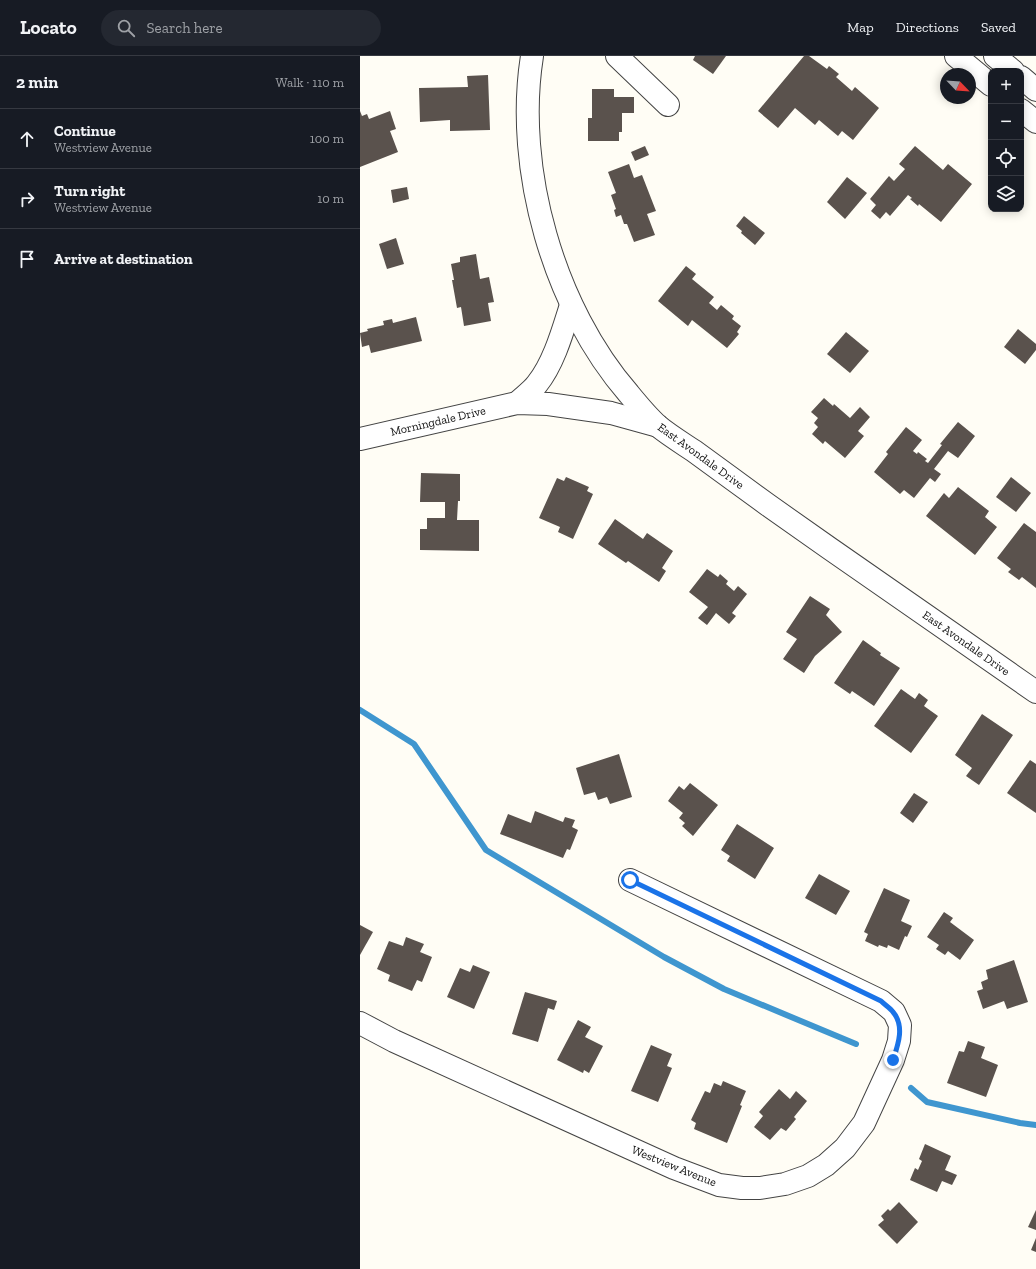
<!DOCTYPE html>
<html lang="en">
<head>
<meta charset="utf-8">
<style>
  body { margin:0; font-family:"Zilla Slab",serif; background:#242831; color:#f1f3f6 }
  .controls { position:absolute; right:12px; top:12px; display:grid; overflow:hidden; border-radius:8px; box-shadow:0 2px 10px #0003 }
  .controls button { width:36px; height:36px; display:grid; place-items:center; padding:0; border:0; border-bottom:1px solid #363941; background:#171b24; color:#f1f3f6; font:20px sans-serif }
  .compass { position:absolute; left:580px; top:12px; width:36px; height:36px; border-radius:50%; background:#171b24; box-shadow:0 2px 10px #0003; rotate:115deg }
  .stop { position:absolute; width:12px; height:12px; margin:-9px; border:3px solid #1a73e8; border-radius:50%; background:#fff }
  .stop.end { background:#1a73e8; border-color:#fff; box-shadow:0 1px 4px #0008 }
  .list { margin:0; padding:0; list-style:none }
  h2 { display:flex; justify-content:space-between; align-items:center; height:52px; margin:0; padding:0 16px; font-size:17px }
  h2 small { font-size:13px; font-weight:400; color:#9ea1a6 }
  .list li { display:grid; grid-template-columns:26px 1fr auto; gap:12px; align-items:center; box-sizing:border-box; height:60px; padding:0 16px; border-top:1px solid #363941 }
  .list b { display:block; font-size:15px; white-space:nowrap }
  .list p { margin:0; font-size:13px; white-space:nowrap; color:#9ea1a6 }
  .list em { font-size:13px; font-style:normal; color:#9ea1a6 }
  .icon { flex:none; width:22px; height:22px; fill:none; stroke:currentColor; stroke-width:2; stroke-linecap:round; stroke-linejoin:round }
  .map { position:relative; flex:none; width:676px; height:1213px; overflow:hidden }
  header { display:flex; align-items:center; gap:24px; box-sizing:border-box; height:56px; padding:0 20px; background:#171b24; border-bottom:1px solid #363941 }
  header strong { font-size:19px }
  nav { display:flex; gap:22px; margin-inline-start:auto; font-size:14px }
  .search { width:280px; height:36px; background:#242831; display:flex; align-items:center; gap:10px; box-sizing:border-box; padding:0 14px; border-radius:22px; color:#9ea1a6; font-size:15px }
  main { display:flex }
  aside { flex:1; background:#171b24 }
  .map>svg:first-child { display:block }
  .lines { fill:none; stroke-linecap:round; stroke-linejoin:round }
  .stream { stroke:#3f96cf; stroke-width:6 }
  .building { fill:#5a524d }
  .minor-casing { stroke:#444; stroke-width:24 }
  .minor { stroke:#fff; stroke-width:22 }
  .route { stroke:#1a73e8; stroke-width:5 }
  .labels { text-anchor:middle; stroke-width:4; stroke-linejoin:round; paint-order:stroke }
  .street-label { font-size:12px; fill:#111; stroke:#fff }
</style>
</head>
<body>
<header>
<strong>Locato</strong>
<div class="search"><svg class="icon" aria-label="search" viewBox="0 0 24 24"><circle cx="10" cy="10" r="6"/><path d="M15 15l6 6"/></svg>Search here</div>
<nav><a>Map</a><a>Directions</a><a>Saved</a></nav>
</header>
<main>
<aside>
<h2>2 min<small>Walk · 110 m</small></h2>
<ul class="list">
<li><svg class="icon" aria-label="ahead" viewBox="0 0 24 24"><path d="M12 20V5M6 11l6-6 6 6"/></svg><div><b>Continue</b><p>Westview Avenue</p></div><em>100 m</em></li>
<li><svg class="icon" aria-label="right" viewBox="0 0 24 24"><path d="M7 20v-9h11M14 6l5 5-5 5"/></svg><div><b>Turn right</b><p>Westview Avenue</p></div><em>10 m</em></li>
<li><svg class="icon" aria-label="arrive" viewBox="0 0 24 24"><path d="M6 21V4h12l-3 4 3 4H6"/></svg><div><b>Arrive at destination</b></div></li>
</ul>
</aside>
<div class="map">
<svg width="676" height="1213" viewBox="0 0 676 1213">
  <rect width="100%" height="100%" fill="#fffdf5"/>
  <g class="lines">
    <g class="stream">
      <path d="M 0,654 L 54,688 L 126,794 L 304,901 L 364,933 L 496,988"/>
      <path d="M 551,1032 L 567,1046 L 660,1067 L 676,1069"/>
    </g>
  </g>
  <g class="building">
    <path d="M 335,0 L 366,0 L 353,18 L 333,4 Z"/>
    <path d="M 444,0 L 449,0 L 467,13 L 469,10 L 479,18 L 476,21 L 492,35 L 495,31 L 519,52 L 493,84 L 482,75 L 478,80 L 459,64 L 455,69 L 435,52 L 418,72 L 398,55 Z"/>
    <path d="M 128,19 L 130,74 L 90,75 L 90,64 L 60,66 L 59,32 L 108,31 L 107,20 Z"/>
    <path d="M 232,33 L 254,33 L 254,41 L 274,41 L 274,57 L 262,57 L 262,76 L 259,76 L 259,85 L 228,85 L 228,62 L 232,62 Z"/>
    <path d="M 0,55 L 2,60 L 7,58 L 9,63 L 30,55 L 36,73 L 30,75 L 38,96 L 0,111 Z"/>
    <path d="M 285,90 L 289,99 L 275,105 L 271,96 Z"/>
    <path d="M 555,90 L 583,114 L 588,108 L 612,128 L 581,166 L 559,148 L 558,150 L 550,143 L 552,142 L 548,139 L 530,160 L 526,156 L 520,163 L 511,155 L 516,149 L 510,143 L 529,120 L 534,125 L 545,113 L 539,108 Z"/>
    <path d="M 269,108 L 274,122 L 282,119 L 296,155 L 287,158 L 295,179 L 274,186 L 267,168 L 264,168 L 261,159 L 256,161 L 254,154 L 256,153 L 251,139 L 256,137 L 248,116 Z"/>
    <path d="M 487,121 L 507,137 L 485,163 L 467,146 Z"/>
    <path d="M 47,131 L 49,143 L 33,147 L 31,134 Z"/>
    <path d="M 384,160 L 405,177 L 395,189 L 381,177 L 382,175 L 376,170 Z"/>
    <path d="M 36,182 L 44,208 L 27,213 L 19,188 Z"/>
    <path d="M 116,198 L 120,223 L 129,221 L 134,246 L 128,247 L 131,265 L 104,270 L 101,251 L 97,252 L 92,224 L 94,224 L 91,208 L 100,206 L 100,201 Z"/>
    <path d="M 326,210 L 336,218 L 332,223 L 354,241 L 349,247 L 357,254 L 361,249 L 374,260 L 372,263 L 381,270 L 377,276 L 379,278 L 367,292 L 332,264 L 328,270 L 298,245 Z"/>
    <path d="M 56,261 L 62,285 L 11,297 L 9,289 L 2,291 L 0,277 L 8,275 L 7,273 L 24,269 L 23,265 L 32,263 L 33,267 Z"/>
    <path d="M 658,273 L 676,288 L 676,294 L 665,308 L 644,291 Z"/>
    <path d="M 486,276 L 509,295 L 490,317 L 467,298 Z"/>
    <path d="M 464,342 L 473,350 L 474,348 L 490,362 L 500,351 L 510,361 L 498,375 L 504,380 L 485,402 L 465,385 L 463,388 L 452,378 L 458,371 L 454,367 L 458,362 L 451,356 Z"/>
    <path d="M 598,366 L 615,380 L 598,402 L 588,395 L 574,413 L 581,418 L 575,426 L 570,422 L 554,442 L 544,434 L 540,438 L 514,416 L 528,398 L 526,396 L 546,371 L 562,384 L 553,395 L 557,398 L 558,396 L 567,403 L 565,405 L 568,407 L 582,389 L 580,388 Z"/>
    <path d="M 61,417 L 100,418 L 100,445 L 98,445 L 97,464 L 119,464 L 119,495 L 60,494 L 60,473 L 67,473 L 67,462 L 85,462 L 85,446 L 60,446 Z"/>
    <path d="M 206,421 L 229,431 L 227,435 L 233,438 L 213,483 L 198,476 L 200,471 L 179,462 L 197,422 L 204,425 Z"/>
    <path d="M 651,421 L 671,437 L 656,456 L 636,441 Z"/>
    <path d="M 598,431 L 629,455 L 625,461 L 637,471 L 615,499 L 566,460 L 584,437 L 589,442 Z"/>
    <path d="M 255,463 L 283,483 L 287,477 L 313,495 L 302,512 L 306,515 L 299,526 L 268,505 L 266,507 L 238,488 Z"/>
    <path d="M 664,467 L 676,476 L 676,532 L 662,521 L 659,524 L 648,516 L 651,513 L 637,502 Z"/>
    <path d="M 347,513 L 358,521 L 360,518 L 368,525 L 366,528 L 374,535 L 378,530 L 387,538 L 372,557 L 376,560 L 369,568 L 356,557 L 347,569 L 338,562 L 348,551 L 329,536 Z"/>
    <path d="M 450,540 L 470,553 L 466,559 L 482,576 L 455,600 L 444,617 L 423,603 L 437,583 L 426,576 Z"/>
    <path d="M 503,584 L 521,597 L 520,599 L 540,612 L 514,650 L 492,635 L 490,638 L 474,627 Z"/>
    <path d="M 541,633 L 555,643 L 559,637 L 568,644 L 564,650 L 578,660 L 551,697 L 514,670 Z"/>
    <path d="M 622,658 L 653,679 L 619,729 L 606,720 L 612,712 L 595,699 Z"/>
    <path d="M 259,698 L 272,741 L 250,748 L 247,741 L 238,744 L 235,736 L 224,739 L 216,712 Z"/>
    <path d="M 670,704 L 676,708 L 676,757 L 647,737 Z"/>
    <path d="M 330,727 L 358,749 L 333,780 L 322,770 L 325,767 L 319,762 L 323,757 L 308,745 L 319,730 L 324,734 Z"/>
    <path d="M 554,737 L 568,746 L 553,767 L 540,757 Z"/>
    <path d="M 175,755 L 203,766 L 205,761 L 215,764 L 212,771 L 218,774 L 210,794 L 207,793 L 203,802 L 140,778 L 148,758 L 171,767 Z"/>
    <path d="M 377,768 L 414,792 L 395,823 L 367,805 L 370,800 L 361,794 Z"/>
    <path d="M 459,818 L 490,835 L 476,859 L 445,842 Z"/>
    <path d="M 524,832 L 550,844 L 541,865 L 552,870 L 547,881 L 545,880 L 539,894 L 528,889 L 527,892 L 519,889 L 518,891 L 505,885 L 508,878 L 504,876 Z"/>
    <path d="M 584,856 L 593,862 L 590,866 L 614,884 L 600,904 L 588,895 L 585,899 L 576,893 L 579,889 L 567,881 Z"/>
    <path d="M 0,869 L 13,876 L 0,899 Z"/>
    <path d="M 46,881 L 64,888 L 60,896 L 72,901 L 62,926 L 57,924 L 52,935 L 28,925 L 30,919 L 17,913 L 29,885 L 43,890 Z"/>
    <path d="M 654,904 L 668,946 L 647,953 L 644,945 L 623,953 L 617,935 L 623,933 L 621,926 L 628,923 L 626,914 Z"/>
    <path d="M 113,909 L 130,916 L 114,953 L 87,941 L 100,912 L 110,916 Z"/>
    <path d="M 165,936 L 197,945 L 194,954 L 188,952 L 178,986 L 152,978 Z"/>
    <path d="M 218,964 L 231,971 L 225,981 L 243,990 L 229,1017 L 224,1014 L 223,1017 L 197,1004 Z"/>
    <path d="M 608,985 L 625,991 L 621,1002 L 638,1009 L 626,1041 L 587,1027 L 599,995 L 604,996 Z"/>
    <path d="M 291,989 L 312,998 L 307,1010 L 312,1012 L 298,1046 L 271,1035 Z"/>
    <path d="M 363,1025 L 386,1035 L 380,1049 L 382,1050 L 367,1087 L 334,1073 L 336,1067 L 331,1064 L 345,1035 L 350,1037 L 354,1027 L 361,1030 Z"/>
    <path d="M 419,1033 L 430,1043 L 436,1035 L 447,1045 L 434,1061 L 436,1063 L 426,1075 L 421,1072 L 410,1084 L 394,1071 L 403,1060 L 399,1056 Z"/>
    <path d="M 565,1088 L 591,1100 L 585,1114 L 597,1119 L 592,1129 L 582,1125 L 577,1136 L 550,1124 L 555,1112 L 558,1114 L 562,1105 L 559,1103 Z"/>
    <path d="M 539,1146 L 558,1166 L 537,1188 L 518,1169 L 524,1164 L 521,1160 L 528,1153 L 530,1155 Z"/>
    <path d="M 676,1154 L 676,1174 L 668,1171 Z"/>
    <path d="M 676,1182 L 676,1196 L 671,1194 Z"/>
  </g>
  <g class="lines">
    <defs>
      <g id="minor">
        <path d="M 172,0 C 154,113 194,252 269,338 C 278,349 288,361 298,370 C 309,379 322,387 334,395 C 359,413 383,431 408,449 C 497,512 587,574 676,636"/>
        <path d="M 257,0 L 308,49"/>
        <path d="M 596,0 L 631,29"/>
        <path d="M 635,0 L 653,15"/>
        <path d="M 661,21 L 676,34"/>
        <path d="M 661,54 L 676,66"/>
        <path d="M 157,347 C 163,341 172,335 177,328 C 194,307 203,274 211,249"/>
        <path d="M 0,383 L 157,347 L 188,348 L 251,357 L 298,370"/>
        <path d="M 0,967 L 34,985 L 314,1112 L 359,1129 L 382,1132 L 400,1132 L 425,1128 L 448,1120 L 466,1109 L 485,1092 L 504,1067 L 533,1004 L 539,985 L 540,969 L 534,956 L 521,945 L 270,824"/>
      </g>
    </defs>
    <use href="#minor" class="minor-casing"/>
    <use href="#minor" class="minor"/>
  </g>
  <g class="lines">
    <path class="route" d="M 270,824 L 521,945 C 525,949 530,952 533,956 C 545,970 538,989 533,1004"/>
  </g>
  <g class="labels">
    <g class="street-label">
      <text transform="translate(78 365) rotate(-13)" y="4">Morningdale Drive</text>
      <text transform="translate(341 400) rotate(36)" y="4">East Avondale Drive</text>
      <text transform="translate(606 587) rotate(35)" y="4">East Avondale Drive</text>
      <text transform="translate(314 1110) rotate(22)" y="4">Westview Avenue</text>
    </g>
  </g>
</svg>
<div class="controls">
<button>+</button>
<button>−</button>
<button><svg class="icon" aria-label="locate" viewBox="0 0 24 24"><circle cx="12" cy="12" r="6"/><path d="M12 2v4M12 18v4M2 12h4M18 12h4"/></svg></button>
<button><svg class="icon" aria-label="layers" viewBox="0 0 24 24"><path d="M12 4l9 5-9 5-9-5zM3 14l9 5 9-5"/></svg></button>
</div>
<svg class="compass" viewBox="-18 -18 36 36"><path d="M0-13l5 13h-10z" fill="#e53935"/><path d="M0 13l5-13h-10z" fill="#9ea1a6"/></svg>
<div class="stop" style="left:270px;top:824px"></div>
<div class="stop end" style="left:533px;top:1004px"></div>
</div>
</main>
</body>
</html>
